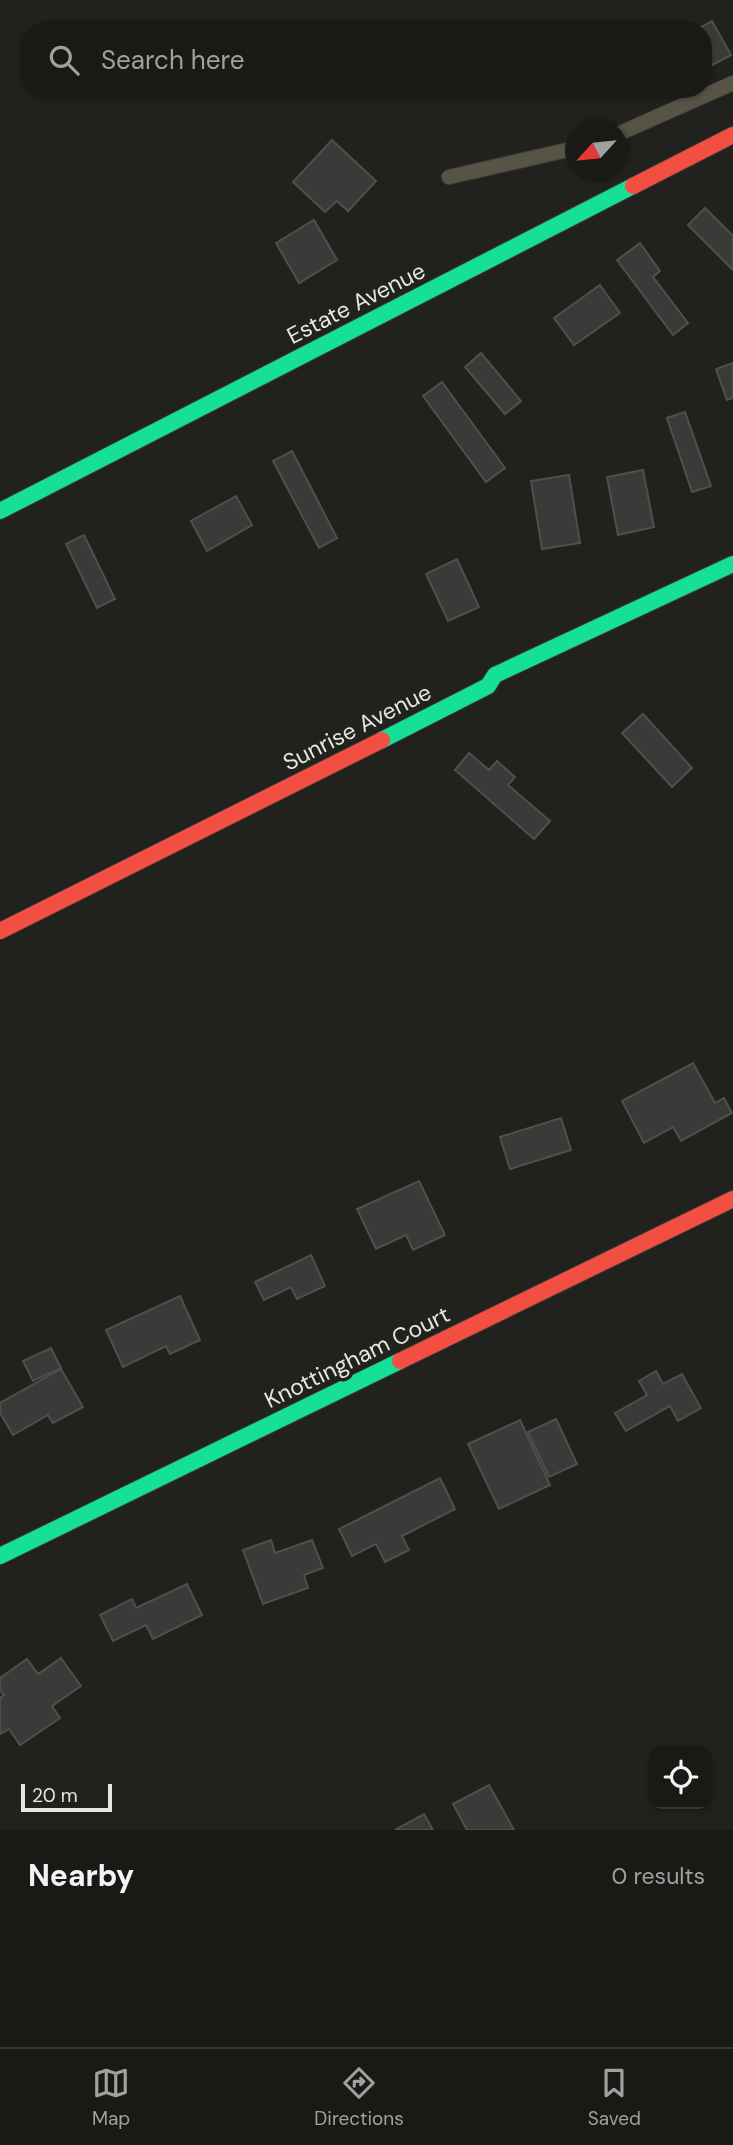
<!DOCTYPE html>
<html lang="en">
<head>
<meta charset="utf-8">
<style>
  body { margin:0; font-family:"DM Sans",sans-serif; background:#262723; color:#f1f3f6 }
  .controls { position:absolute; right:21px; bottom:21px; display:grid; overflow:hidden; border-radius:14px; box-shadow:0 2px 5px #0004 }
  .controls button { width:63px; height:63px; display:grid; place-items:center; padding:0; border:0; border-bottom:2px solid #373835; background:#191a16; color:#f1f3f6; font:35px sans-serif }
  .compass { position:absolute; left:565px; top:119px; width:63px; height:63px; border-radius:50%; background:#191a16; box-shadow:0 2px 5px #0004; rotate:243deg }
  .scale { position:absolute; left:21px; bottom:18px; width:91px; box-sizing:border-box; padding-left:7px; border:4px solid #e5e7e2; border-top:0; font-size:19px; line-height:24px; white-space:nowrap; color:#e5e7e2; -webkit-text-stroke:5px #22231d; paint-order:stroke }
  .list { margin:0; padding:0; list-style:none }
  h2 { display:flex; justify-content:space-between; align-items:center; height:91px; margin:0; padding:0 28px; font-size:30px }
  h2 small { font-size:23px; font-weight:400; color:#9fa1a1 }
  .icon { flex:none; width:38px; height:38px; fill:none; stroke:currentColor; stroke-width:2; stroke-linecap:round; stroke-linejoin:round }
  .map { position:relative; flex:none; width:733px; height:1830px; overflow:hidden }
  .search { position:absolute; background:#191a16; box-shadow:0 2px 5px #0004; left:21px; right:21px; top:21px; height:77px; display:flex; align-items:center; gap:18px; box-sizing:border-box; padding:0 24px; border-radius:28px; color:#9fa1a1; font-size:26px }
  .sheet { height:217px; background:#191a16 }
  nav { display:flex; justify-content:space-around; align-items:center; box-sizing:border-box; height:98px; border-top:2px solid #373835; background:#191a16; font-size:19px; color:#9fa1a1 }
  nav a { display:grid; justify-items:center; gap:4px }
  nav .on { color:#a0a29d }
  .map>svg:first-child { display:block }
  .building { fill:#3a3b39; stroke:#4f504d; stroke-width:2 }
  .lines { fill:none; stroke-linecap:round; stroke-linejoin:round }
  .lane-casing { stroke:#3c3d3a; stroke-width:16 }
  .fast-casing { stroke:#3c3d3a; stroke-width:18 }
  .jam-casing { stroke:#3c3d3a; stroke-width:18 }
  .lane { stroke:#575445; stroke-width:14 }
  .fast { stroke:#16e098; stroke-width:16 }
  .jam { stroke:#f24e42; stroke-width:16 }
  .labels { text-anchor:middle; stroke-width:7; stroke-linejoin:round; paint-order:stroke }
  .street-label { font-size:23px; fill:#e5e7e2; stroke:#22231d }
</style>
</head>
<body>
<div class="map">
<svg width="733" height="1830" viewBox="0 0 733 1830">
  <rect width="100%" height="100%" fill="#21221e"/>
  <g class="building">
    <path d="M 712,21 L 731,55 L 703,70 L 703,30 L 696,30 Z"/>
    <path d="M 332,140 L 376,181 L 348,211 L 337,201 L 325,212 L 293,182 Z"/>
    <path d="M 705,208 L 733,236 L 733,270 L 688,225 Z"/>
    <path d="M 314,220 L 337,260 L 299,283 L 276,243 Z"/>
    <path d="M 640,243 L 660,271 L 653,277 L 688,323 L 673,335 L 617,260 Z"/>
    <path d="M 600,285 L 620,313 L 574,345 L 554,318 Z"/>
    <path d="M 481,353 L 521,401 L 505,414 L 465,367 Z"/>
    <path d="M 733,363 L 733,398 L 727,400 L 716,369 Z"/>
    <path d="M 442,382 L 505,468 L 486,482 L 423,396 Z"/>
    <path d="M 685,412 L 711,486 L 692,492 L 667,418 Z"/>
    <path d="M 292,451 L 337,538 L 319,548 L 273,461 Z"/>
    <path d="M 643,470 L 654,527 L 618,535 L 607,477 Z"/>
    <path d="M 569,475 L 580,543 L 542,549 L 531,481 Z"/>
    <path d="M 236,496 L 252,525 L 207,551 L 191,521 Z"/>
    <path d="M 84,535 L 115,599 L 97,608 L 66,544 Z"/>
    <path d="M 457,559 L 479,607 L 448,621 L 426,574 Z"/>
    <path d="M 643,714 L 692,768 L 672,787 L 622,733 Z"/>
    <path d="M 469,753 L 489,770 L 497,761 L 515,777 L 508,785 L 550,821 L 534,839 L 455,770 Z"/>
    <path d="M 693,1063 L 715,1103 L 724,1098 L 732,1113 L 681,1141 L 673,1127 L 644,1143 L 622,1101 Z"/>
    <path d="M 561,1118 L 571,1150 L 510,1169 L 500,1137 Z"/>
    <path d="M 419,1181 L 445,1235 L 413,1250 L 406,1235 L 376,1249 L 357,1209 Z"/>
    <path d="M 311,1255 L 325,1286 L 297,1299 L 291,1287 L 264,1300 L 255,1282 Z"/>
    <path d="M 180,1296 L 200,1340 L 170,1354 L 166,1346 L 123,1367 L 106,1330 Z"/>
    <path d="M 51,1348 L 61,1368 L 33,1381 L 23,1361 Z"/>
    <path d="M 61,1369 L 83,1407 L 53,1423 L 48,1415 L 13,1435 L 0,1413 L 0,1403 Z"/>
    <path d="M 656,1371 L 663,1384 L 682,1374 L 701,1408 L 678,1421 L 670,1406 L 626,1431 L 615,1413 L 647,1395 L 639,1381 Z"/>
    <path d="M 556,1419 L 577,1464 L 549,1477 L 528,1432 Z"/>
    <path d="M 520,1420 L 550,1485 L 499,1509 L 468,1444 Z"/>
    <path d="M 440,1478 L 455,1509 L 402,1536 L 409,1550 L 385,1562 L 376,1544 L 352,1556 L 339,1529 Z"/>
    <path d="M 271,1540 L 275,1553 L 312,1540 L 323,1568 L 304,1575 L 308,1588 L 263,1604 L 243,1550 Z"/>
    <path d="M 187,1584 L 202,1615 L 153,1639 L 146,1625 L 113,1641 L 100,1615 L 132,1599 L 136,1608 Z"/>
    <path d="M 61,1658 L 81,1686 L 52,1706 L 60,1718 L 20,1745 L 9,1729 L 0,1734 L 0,1698 L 4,1695 L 0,1690 L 0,1678 L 27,1659 L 38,1674 Z"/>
    <path d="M 489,1785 L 514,1830 L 467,1830 L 453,1804 Z"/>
    <path d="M 424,1814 L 433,1830 L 395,1830 Z"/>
  </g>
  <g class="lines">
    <defs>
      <g id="lane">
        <path d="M 618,134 L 733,83"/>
        <path d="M 449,177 L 576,148"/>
      </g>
      <g id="fast">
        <path d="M 0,511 L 633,186"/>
        <path d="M 382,740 L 488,686 L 495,675 L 733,564"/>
        <path d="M 0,1556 L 400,1361"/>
      </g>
      <g id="jam">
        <path d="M 633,186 L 733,135"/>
        <path d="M 0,931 L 382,740"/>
        <path d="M 400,1361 L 733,1199"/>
      </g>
    </defs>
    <use href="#lane" class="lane-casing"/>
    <use href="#fast" class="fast-casing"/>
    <use href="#jam" class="jam-casing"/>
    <use href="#lane" class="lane"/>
    <use href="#fast" class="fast"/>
    <use href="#jam" class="jam"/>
  </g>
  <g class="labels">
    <g class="street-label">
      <text transform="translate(356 303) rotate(-27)" y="8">Estate Avenue</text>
      <text transform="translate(357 727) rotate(-27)" y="8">Sunrise Avenue</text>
      <text transform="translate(357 1357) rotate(-26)" y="8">Knottingham Court</text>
    </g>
  </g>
</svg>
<div class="controls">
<button><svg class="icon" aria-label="locate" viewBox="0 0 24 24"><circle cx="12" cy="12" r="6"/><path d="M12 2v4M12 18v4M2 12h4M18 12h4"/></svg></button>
</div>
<svg class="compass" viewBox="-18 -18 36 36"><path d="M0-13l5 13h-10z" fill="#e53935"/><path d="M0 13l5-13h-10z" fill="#9fa1a1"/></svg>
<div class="scale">20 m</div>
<div class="search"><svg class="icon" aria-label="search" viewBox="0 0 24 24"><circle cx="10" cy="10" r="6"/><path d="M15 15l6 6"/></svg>Search here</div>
</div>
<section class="sheet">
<h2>Nearby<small>0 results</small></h2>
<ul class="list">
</ul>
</section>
<nav>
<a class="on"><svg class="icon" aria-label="map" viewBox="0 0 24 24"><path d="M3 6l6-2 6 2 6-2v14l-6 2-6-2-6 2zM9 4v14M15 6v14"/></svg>Map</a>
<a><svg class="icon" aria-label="directions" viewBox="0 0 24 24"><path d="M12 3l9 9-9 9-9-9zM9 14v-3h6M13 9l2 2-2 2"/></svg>Directions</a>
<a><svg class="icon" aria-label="saved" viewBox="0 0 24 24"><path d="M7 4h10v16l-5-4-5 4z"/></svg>Saved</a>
</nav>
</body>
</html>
